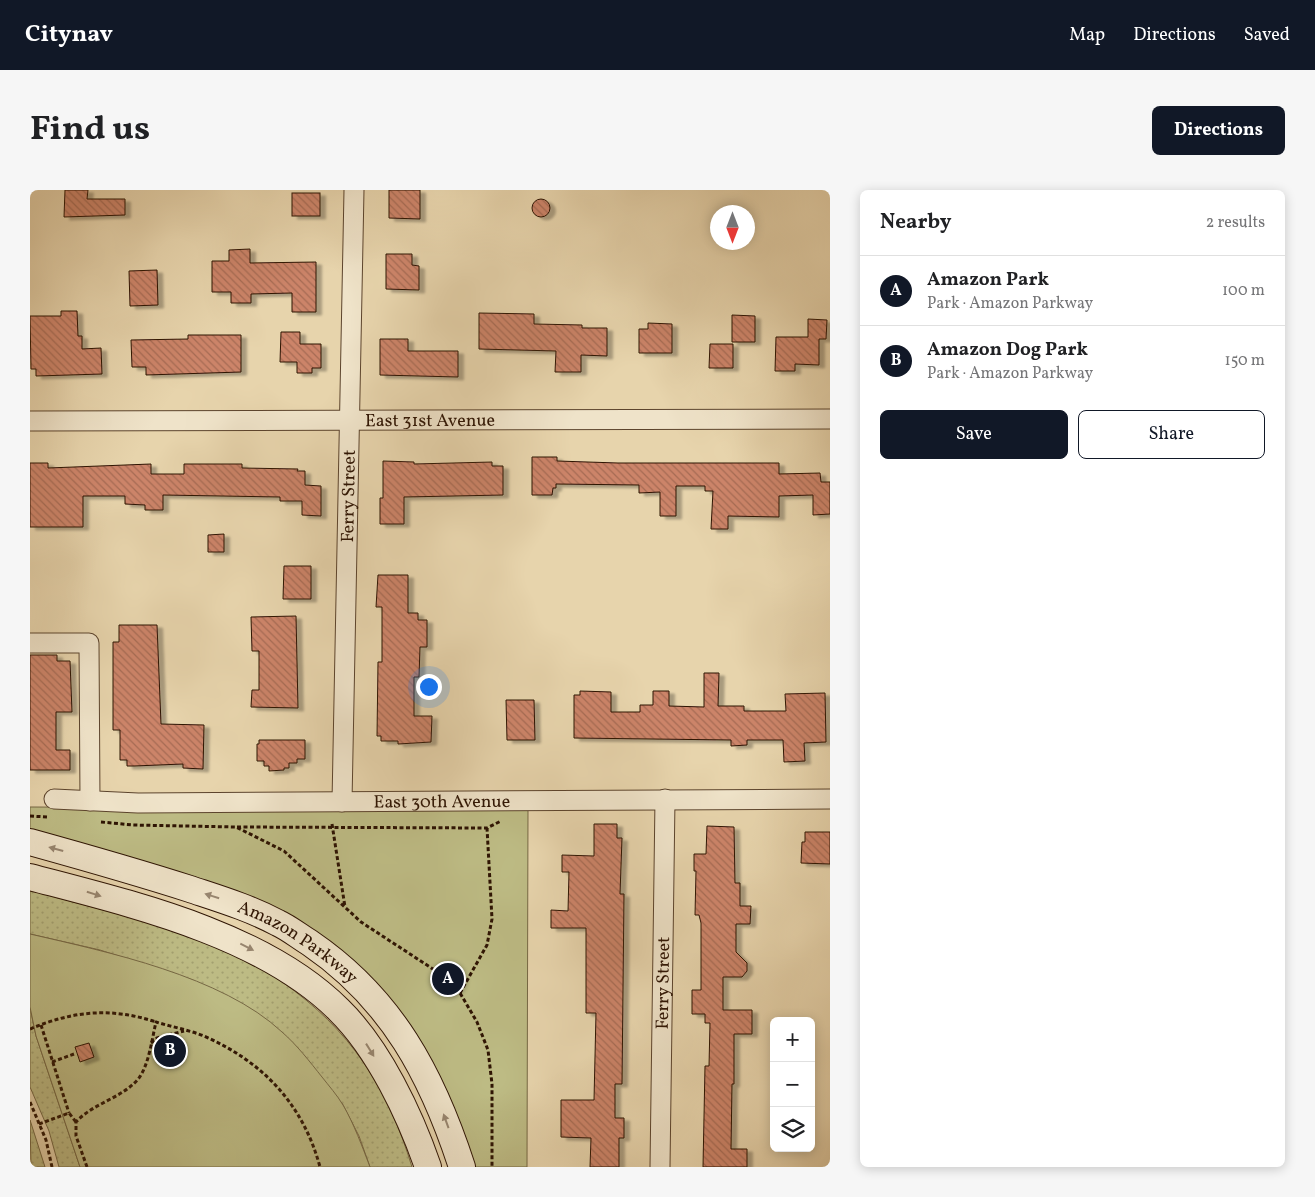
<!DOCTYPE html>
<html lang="en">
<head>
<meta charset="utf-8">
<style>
  body { margin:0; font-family:Vollkorn,serif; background:#f6f6f6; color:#202124 }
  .controls { position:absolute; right:15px; bottom:15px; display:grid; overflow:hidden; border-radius:8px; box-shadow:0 2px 12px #0003 }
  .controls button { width:45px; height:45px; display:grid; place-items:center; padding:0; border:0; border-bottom:1px solid #e0e0e0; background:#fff; color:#202124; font:25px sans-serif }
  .compass { position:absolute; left:680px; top:15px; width:45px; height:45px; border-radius:50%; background:#fff; box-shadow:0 2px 12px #0003; rotate:180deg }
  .you { position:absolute; left:398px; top:496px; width:18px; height:18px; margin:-12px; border:4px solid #fff; border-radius:50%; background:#1a73e8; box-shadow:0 0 0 8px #1a73e833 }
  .badge { display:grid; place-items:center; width:32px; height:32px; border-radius:50%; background:#111827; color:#fff; font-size:16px; font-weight:700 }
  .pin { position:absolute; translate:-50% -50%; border:2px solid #fff; box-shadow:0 1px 5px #0006 }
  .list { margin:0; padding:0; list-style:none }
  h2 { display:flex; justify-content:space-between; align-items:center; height:65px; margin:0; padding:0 20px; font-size:21px }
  h2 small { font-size:16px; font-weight:400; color:#757577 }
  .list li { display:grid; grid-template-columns:32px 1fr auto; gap:15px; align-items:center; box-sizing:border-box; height:70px; padding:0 20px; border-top:1px solid #e0e0e0 }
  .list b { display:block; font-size:19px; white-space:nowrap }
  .list p { margin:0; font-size:16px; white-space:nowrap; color:#757577 }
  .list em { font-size:16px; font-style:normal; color:#757577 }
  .actions { display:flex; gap:10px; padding:15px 20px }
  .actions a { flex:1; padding:11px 0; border:1px solid #111827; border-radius:8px; text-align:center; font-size:18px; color:#111827 }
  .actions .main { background:#111827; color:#fff }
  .icon { flex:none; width:28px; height:28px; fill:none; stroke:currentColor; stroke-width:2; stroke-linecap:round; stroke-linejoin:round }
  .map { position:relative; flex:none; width:800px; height:977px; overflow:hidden; border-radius:8px }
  header { display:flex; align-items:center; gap:30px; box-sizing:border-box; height:70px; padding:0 25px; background:#111827; color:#fff }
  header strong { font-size:24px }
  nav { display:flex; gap:28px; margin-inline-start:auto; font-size:18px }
  .intro { display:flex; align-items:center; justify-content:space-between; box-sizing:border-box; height:120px; padding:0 30px }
  h1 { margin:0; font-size:35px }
  .button { padding:12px 22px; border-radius:8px; background:#111827; color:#fff; font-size:18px; font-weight:700 }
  main { display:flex; gap:30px; padding:0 30px }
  aside { flex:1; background:#fff; border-radius:8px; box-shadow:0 2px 12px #0003 }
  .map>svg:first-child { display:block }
  .grass { fill:url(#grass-dots); stroke:#766844 }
  .park { fill:#bdbb84; stroke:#766844 }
  .building { fill:url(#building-back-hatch); stroke:#2e1403; filter:url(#shadow) }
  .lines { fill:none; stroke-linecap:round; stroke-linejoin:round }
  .street-casing { stroke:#5c442d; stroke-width:21 }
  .secondary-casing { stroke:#2e1403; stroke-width:28 }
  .path { stroke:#2e1403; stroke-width:3; stroke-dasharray:4 2.5; stroke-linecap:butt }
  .street { stroke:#efe3c9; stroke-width:19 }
  .secondary { stroke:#efe3c9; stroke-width:26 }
  .oneway { fill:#988670 }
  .labels { text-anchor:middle; stroke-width:4; stroke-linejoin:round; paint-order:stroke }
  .street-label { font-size:18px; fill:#2e1403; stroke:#efe3c9 }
</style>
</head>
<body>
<header>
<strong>Citynav</strong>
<nav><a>Map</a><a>Directions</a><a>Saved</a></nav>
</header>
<div class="intro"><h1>Find us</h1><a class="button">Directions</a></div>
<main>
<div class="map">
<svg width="800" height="977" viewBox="0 0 800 977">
  <defs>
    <pattern id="grass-dots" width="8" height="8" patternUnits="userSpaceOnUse" patternTransform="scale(1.25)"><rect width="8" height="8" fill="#bdbb84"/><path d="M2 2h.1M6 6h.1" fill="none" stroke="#a3a070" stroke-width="1.8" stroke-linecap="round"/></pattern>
    <pattern id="building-back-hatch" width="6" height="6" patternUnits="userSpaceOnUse" patternTransform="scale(1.25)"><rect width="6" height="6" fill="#cc8469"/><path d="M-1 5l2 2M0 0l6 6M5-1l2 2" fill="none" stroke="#a66b54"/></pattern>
    <filter id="shadow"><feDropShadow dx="5.5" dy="3" stdDeviation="1" flood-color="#0004"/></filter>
  </defs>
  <rect width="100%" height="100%" fill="#e7d4ac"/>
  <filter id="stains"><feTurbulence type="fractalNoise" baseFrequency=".004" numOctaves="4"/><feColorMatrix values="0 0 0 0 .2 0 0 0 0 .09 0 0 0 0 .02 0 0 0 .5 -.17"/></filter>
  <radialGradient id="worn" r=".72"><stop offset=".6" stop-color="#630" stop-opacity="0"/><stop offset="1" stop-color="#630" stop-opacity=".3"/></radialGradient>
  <g class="grass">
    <path d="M 0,700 C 59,717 121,731 179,752 C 205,761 230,776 252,792 C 320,839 358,898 382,977 L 340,977 L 329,946 L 312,913 L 163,790 L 70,760 L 0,744 Z"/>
    <path d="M 0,817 L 6,846 L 50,977 L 29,977 L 19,941 L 0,897 Z"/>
    <path d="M 0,930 L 15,977 L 1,977 Z"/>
  </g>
  <g class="park">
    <path d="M 0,617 L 498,619 L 497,977 L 440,977 L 315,765 L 0,642 Z"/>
    <path d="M 0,744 C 78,762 192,786 252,842 C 267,855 280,872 292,887 C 299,896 307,905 313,915 C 324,934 332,956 340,977 L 50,977 L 6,846 L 0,817 Z"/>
  </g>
  <g class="building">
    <path d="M 35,0 L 58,0 L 57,9 L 95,9 L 95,25 L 34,27 Z"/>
    <path d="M 359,0 L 390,0 L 390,29 L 359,28 Z"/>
    <rect x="262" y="3" width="28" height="23"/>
    <circle cx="511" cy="18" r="9"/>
    <path d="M 220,59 L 220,73 L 286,72 L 286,122 L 262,122 L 262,103 L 221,104 L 221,113 L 201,113 L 201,102 L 182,102 L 182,71 L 199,71 L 199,60 Z"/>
    <path d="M 356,64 L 382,64 L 382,75 L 389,76 L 389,100 L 356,99 Z"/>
    <path d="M 127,80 L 128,115 L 100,116 L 99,81 Z"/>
    <path d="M 31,121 L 47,121 L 48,146 L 52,146 L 52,159 L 71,158 L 72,184 L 6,186 L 6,179 L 1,179 L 0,126 L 31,126 Z"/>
    <path d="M 449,123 L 504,124 L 504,134 L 552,135 L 552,138 L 577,138 L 577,166 L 551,165 L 551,182 L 525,182 L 526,161 L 449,159 Z"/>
    <path d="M 702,125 L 725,126 L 725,152 L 702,152 Z"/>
    <path d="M 778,129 L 797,130 L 796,149 L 789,149 L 789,175 L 765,174 L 765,181 L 745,181 L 746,147 L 778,147 Z"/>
    <path d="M 618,133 L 642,134 L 642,163 L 609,163 L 609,139 L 618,139 Z"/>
    <path d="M 251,142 L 270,142 L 270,154 L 291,154 L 291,178 L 282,178 L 282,183 L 267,183 L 267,172 L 250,172 Z"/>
    <path d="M 158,145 L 211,145 L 211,182 L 116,185 L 116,177 L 102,177 L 101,150 L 158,149 Z"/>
    <path d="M 350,149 L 378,149 L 378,161 L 428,161 L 428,187 L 350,185 Z"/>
    <path d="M 680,154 L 703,154 L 703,178 L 679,178 Z"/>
    <path d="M 502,267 L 527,267 L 527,271 L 588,273 L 749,273 L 749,284 L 790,283 L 791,292 L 800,292 L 800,324 L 783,325 L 783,305 L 749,306 L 749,327 L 698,326 L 698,339 L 681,339 L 683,301 L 675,301 L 675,296 L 646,296 L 646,326 L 630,326 L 630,302 L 609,303 L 609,295 L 526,294 L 526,298 L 523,298 L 522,305 L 502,305 Z"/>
    <path d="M 353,271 L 384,272 L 384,274 L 462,272 L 462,276 L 473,276 L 473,305 L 374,307 L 374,334 L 350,334 L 350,308 L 353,308 Z"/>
    <path d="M 0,273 L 18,273 L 18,278 L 121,274 L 121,284 L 154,284 L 154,274 L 212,274 L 212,278 L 268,279 L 267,281 L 275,281 L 275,295 L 291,296 L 291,326 L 272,325 L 272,311 L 250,311 L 250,307 L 133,305 L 133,320 L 115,320 L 115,315 L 95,314 L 95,306 L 53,306 L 53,337 L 0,337 Z"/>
    <path d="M 194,344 L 194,362 L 178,362 L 178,345 Z"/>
    <path d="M 254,376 L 281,376 L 281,409 L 253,409 Z"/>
    <path d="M 348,385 L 378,385 L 378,423 L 388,423 L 388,430 L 397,430 L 397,457 L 390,457 L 389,487 L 384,487 L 384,526 L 402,526 L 401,552 L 368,554 L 368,551 L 351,551 L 351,546 L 347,546 L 348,472 L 352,472 L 352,417 L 346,417 Z"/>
    <path d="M 266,426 L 268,518 L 221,517 L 222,500 L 229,500 L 229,461 L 222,461 L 221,427 Z"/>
    <path d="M 89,435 L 127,435 L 131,534 L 174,535 L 173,579 L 153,578 L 153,574 L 104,576 L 97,576 L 97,570 L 90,570 L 90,540 L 83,540 L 83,452 L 89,452 Z"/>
    <path d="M 0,465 L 27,465 L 27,471 L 40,471 L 42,522 L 26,522 L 26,560 L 40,560 L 40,580 L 0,580 Z"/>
    <path d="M 674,483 L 689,483 L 688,516 L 714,516 L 714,521 L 756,521 L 755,504 L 795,503 L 796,552 L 774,553 L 775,571 L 754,572 L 753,550 L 717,550 L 717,555 L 701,556 L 701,550 L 544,548 L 544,505 L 550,505 L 550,501 L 581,502 L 581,522 L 610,522 L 610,515 L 623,515 L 623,501 L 639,501 L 639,516 L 674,517 Z"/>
    <path d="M 476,510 L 504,510 L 505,550 L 477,550 Z"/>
    <path d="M 229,550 L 275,550 L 275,569 L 267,569 L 267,573 L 259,573 L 259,578 L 254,578 L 254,580 L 239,581 L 239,576 L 234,576 L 234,571 L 227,571 L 227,554 L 229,554 Z"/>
    <path d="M 564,634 L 587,634 L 587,648 L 592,648 L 590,704 L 594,704 L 592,894 L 585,894 L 585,928 L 594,928 L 594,948 L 589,948 L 589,977 L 560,977 L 561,948 L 531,947 L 531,910 L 564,910 L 566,823 L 556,823 L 556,738 L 521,738 L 521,720 L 538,721 L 539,682 L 532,682 L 532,665 L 564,666 Z"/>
    <path d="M 677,636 L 704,637 L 705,693 L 710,693 L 710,716 L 721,716 L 720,734 L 706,734 L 706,762 L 717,773 L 717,781 L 712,787 L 693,787 L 693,820 L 722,820 L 722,844 L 704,844 L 704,894 L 702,894 L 701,959 L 717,959 L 717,977 L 673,977 L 675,876 L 679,876 L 680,833 L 675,833 L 675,824 L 662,824 L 662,800 L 671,800 L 671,733 L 669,725 L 665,725 L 666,681 L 664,681 L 664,664 L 676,664 Z"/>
    <path d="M 775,642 L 800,642 L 800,674 L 771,673 L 772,652 L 775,652 Z"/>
    <path d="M 59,853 L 64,867 L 50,872 L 45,857 Z"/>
  </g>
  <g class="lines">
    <defs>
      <g id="street">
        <path id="s1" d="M 0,231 L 800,229"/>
        <path d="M 0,453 L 59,453 L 60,611"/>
        <path id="s2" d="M 24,609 L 108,613 L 800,609"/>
        <path id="s3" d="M 312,612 L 324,0"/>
        <path id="s4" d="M 630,977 L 635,609"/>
      </g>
      <g id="secondary">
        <path id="s5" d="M 0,652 C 54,667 107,682 160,699 C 190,709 220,718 248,733 C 259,738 270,747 280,753 C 362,809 402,885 432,977"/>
        <path d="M 0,687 C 102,714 233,744 309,820 C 349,859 380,925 398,977"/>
      </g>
    </defs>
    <use href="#street" class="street-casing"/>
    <use href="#secondary" class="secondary-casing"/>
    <g class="path">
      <path d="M 0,626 L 17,627"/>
      <path d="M 71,632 L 103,635 L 206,637 L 254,661 L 331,732 L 406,781 L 430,803 L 447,832 L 458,860 L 462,894 L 462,977"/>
      <path d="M 302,634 L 315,717"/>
      <path d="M 207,637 L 457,638 L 471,631"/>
      <path d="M 430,803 L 457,755 L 462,729 L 457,638"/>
      <path d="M 11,835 L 39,923"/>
      <path d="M 0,839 C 43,821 81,817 126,832"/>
      <path d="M 121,853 L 127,848 L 154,841"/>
      <path d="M 22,872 L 44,864"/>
      <path d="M 0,912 L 16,950 L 22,977"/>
      <path d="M 9,934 L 39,923 L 46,932"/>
      <path d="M 57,977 L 46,946 L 46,932 C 63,913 93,908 109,888 C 119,874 122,849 126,832 C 142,837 159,840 174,846 C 233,872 273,914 290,977"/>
    </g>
    <use href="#street" class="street"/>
    <use href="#secondary" class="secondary"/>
  </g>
  <defs><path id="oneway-solid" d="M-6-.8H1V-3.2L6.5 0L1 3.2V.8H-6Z" transform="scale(1.25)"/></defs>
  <g class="oneway">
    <use href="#oneway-solid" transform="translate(26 659) rotate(-165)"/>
    <use href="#oneway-solid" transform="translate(64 704) rotate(17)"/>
    <use href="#oneway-solid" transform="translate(182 706) rotate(-162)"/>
    <use href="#oneway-solid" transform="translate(217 757) rotate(27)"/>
    <use href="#oneway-solid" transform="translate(340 860) rotate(58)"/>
    <use href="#oneway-solid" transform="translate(416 931) rotate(-110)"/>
  </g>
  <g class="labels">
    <g class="street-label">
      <text dy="6" stroke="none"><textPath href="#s1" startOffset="400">East 31st Avenue</textPath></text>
      <text dy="6" stroke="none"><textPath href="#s3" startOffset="306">Ferry Street</textPath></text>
      <text dy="6" stroke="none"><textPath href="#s2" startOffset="388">East 30th Avenue</textPath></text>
      <text dy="6" stroke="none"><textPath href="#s5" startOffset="288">Amazon Parkway</textPath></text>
      <text dy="6" stroke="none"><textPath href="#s4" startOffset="184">Ferry Street</textPath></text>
    </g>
  </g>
  <rect width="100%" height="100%" filter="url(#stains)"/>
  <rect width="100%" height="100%" fill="url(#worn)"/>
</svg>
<div class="controls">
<button>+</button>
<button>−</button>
<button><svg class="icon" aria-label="layers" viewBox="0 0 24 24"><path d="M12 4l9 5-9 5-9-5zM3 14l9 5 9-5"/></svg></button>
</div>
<svg class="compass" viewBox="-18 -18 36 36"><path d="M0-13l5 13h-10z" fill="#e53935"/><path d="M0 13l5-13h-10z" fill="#757577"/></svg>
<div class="you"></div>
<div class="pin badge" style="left:418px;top:789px">A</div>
<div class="pin badge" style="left:140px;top:861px">B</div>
</div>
<aside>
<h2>Nearby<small>2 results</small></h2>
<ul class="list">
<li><span class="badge">A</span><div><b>Amazon Park</b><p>Park · Amazon Parkway</p></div><em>100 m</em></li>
<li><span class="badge">B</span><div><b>Amazon Dog Park</b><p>Park · Amazon Parkway</p></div><em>150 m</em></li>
</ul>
<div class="actions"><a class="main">Save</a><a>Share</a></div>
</aside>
</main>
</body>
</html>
